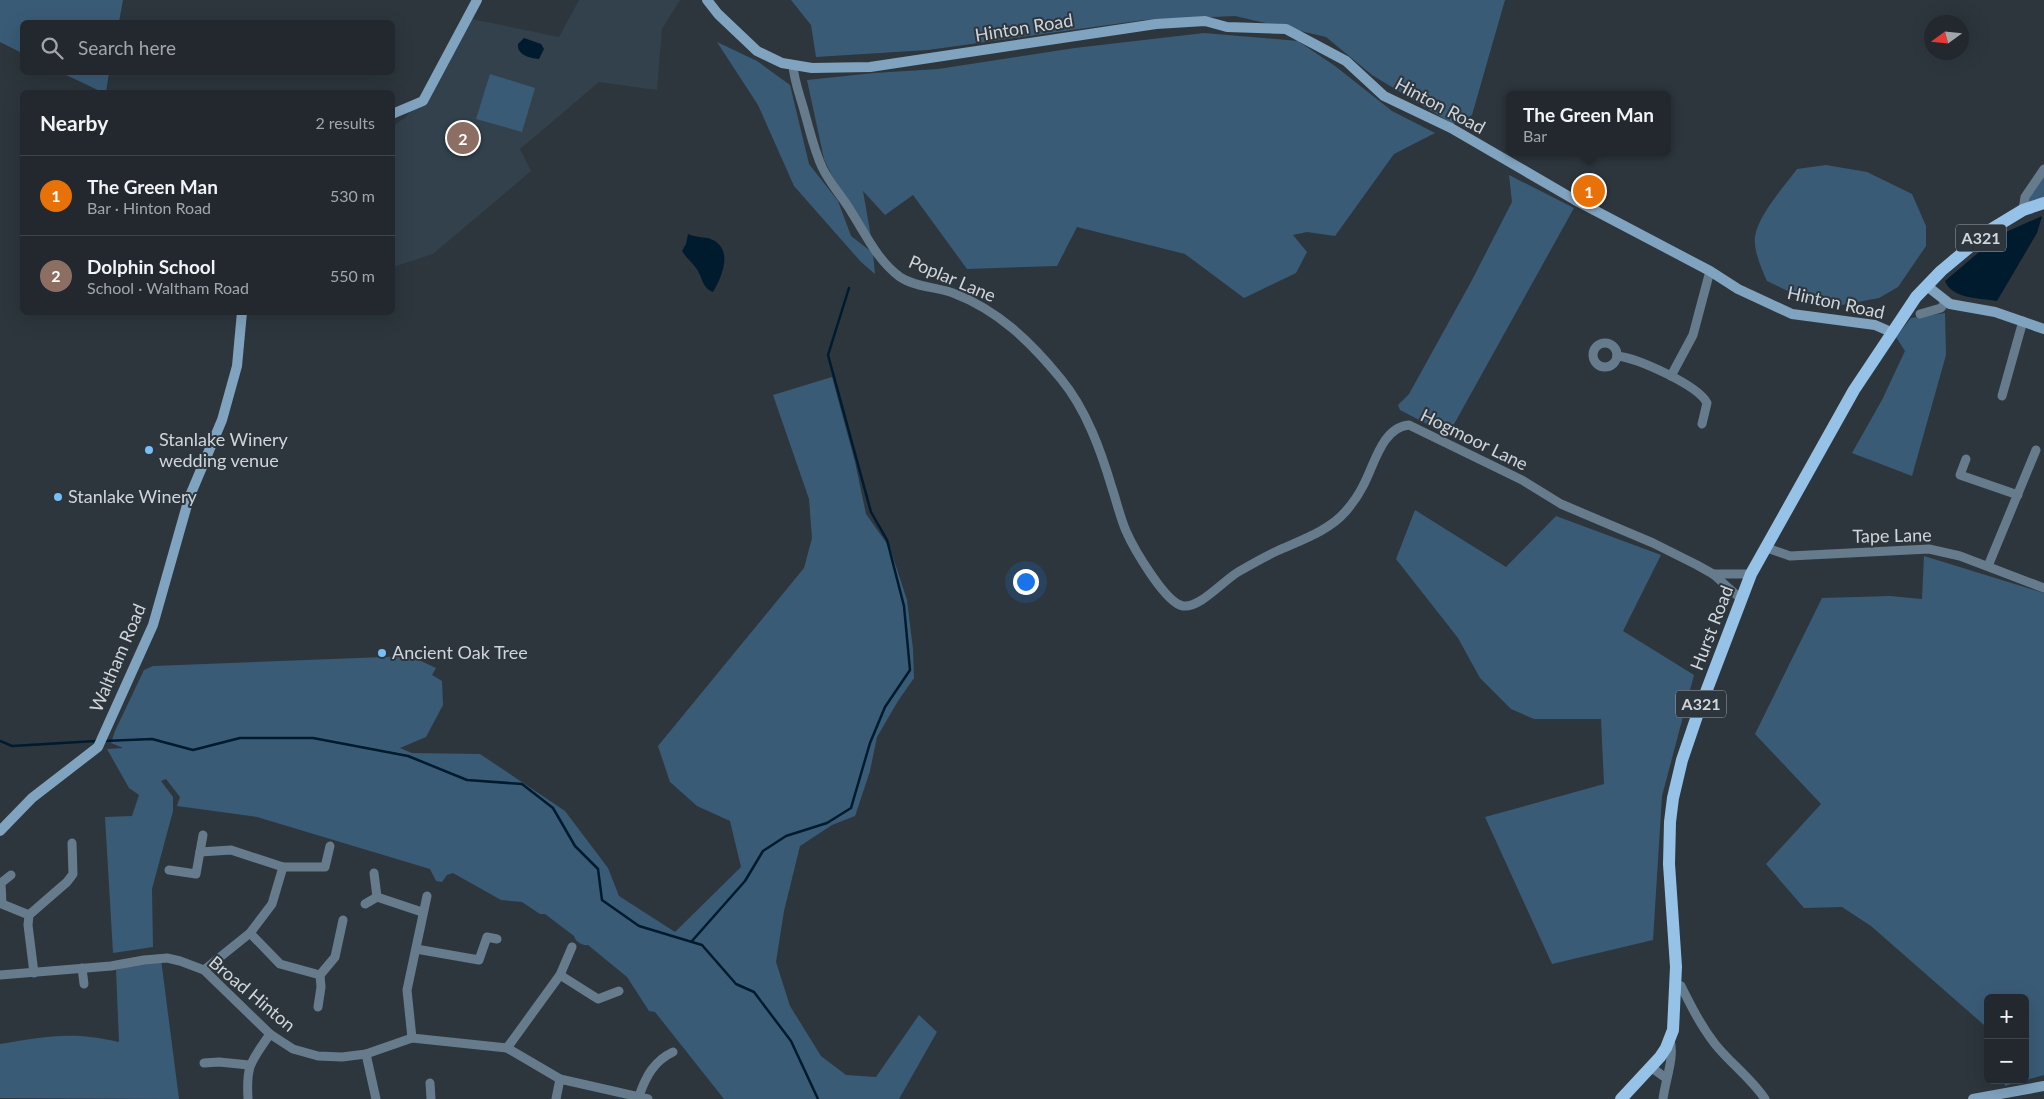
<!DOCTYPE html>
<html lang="en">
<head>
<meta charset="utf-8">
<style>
  body { margin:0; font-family:Lato,sans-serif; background:#2e343a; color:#f1f3f6 }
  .controls { position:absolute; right:15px; bottom:15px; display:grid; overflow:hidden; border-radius:8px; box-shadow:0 5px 20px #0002 }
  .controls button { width:45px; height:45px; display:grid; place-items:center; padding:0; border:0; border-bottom:1px solid #3f444a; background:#22282e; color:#f1f3f6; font:25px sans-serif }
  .compass { position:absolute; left:1924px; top:15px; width:45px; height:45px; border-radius:50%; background:#22282e; box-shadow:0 5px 20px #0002; rotate:255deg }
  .you { position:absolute; left:1025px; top:581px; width:18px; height:18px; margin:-12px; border:4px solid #fff; border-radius:50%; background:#1a73e8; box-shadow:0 0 0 8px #1a73e833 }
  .badge { display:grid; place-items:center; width:32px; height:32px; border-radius:50%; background:#d6ab8b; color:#fff; font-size:16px; font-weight:700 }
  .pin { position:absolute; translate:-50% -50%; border:2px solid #fff; box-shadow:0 1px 5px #0006 }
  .popup { position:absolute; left:1506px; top:91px; width:165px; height:65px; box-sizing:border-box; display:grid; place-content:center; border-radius:8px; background:#22282e; filter:drop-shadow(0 1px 4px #0005); font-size:16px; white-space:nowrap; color:#a2a6aa }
  .popup b { font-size:19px; color:#f1f3f6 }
  .popup::after { content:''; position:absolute; left:50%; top:100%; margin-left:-10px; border:10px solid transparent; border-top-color:#22282e }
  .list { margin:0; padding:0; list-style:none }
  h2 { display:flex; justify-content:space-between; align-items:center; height:65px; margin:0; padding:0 20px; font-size:21px }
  h2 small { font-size:16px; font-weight:400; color:#a2a6aa }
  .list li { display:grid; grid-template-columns:32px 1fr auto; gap:15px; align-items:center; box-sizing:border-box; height:80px; padding:0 20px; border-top:1px solid #3f444a }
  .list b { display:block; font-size:19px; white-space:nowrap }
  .list p { margin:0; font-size:16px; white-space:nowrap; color:#a2a6aa }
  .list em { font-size:16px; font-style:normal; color:#a2a6aa }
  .icon { flex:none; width:28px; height:28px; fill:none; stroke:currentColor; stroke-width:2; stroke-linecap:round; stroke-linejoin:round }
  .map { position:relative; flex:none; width:2044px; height:1099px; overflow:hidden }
  .search { position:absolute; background:#22282e; box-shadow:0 5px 20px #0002; left:20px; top:20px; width:375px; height:55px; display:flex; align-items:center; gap:12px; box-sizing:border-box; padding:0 18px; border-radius:8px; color:#a2a6aa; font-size:19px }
  .panel { position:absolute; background:#22282e; box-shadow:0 5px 20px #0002; left:20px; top:90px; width:375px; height:225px; border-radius:8px }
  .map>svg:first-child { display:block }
  .built { fill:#32414c }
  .green { fill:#3a5b76 }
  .water { fill:#011b2e }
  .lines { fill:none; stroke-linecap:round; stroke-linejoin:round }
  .stream { stroke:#011b2e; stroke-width:2.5 }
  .street { stroke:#667c8d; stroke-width:9 }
  .secondary { stroke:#80a3bf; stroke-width:10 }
  .primary { stroke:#95c2e6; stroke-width:12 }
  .poi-dot { fill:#77bff7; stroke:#2d363d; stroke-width:2 }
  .labels { text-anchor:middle; stroke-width:4; stroke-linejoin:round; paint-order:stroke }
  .shield { fill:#2d363d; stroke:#9fa5ab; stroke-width:1 }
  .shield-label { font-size:16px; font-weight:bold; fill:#d0d5da }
  .street-label { font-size:18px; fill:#d0d5da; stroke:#2d363d }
  .poi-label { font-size:18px; fill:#d0d5da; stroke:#2d363d; text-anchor:start }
</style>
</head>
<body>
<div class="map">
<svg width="2044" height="1099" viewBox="0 0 2044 1099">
  <rect width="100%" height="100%" fill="#2d363d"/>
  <path class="built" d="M 579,0 L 680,0 L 662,29 L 657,90 L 599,82 L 520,149 L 531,171 L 433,254 L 393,267 L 393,126 L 406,117 L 472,19 L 559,37 Z"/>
  <g class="green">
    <path d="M 0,0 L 123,0 L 119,22 L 22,22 L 22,53 L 0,42 Z"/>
    <path d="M 791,0 L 1505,0 L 1472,115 L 1453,124 L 1372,75 L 1326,37 L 1235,16 L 1144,20 L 928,50 L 816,57 L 811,25 Z"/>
    <path d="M 1204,33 L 1298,41 L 1335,66 L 1392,111 L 1435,133 L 1394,154 L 1335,236 L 1307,232 L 1293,235 L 1307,252 L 1296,273 L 1244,298 L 1185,254 L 1077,227 L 1057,266 L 967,269 L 913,195 L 885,215 L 863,191 L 871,237 L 834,180 L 824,159 L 807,80 L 874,73 L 938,69 L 1075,48 Z"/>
    <path d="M 717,42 L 757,61 L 790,85 L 809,164 L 838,201 L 851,236 L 873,253 L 875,274 L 861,262 L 794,186 L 758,105 Z"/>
    <path d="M 62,73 L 109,73 L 106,92 L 102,92 Z"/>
    <path d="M 490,74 L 535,88 L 522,132 L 476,119 Z"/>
    <path d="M 1826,165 L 1867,172 L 1912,194 L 1926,226 L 1926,246 L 1898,287 L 1879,298 L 1831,307 L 1804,299 L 1767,281 C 1762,270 1756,256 1755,244 C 1752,221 1784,187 1797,169 Z"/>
    <path d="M 1509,175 L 1574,208 L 1448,435 L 1400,410 L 1398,405 L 1409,394 L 1471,282 L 1512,202 Z"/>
    <path d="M 2044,175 L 2044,199 L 2023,207 Z"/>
    <path d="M 1945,313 L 1946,355 L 1912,476 L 1852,453 L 1882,400 L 1905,351 L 1896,337 L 1911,318 Z"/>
    <path d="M 832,377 L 855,462 L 866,514 L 890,548 L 907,600 L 913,649 L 914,678 L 898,701 L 877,737 L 870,771 L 855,816 L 832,825 L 800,846 L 784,911 L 776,962 L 790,1006 L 821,1056 L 846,1075 L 876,1077 L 919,1015 L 937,1032 L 899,1099 L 724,1099 L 655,1012 L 649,1011 L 627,977 L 588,945 C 582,946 575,941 574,936 L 545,914 L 540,914 L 522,902 L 501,900 L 453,873 L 447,875 L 442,882 L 436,881 L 430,869 L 257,817 L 177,806 L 180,797 L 166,779 L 161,781 L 173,797 L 173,811 L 152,889 L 153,947 L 113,953 L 105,817 L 132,816 L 139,795 L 129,788 L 107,749 L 123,748 L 111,743 L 115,731 L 144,670 L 153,666 L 410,656 L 436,668 L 432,675 L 442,681 L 443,705 L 426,737 L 400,748 L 412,753 L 480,754 L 565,811 L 608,868 L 619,896 L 675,932 L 741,867 L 730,821 L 697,806 L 670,782 L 658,746 L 804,568 L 812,538 L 809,499 L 773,395 Z"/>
    <path d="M 1415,510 L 1506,567 L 1556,516 L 1661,555 L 1623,631 L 1694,675 L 1662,796 L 1653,940 L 1552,964 L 1485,817 L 1604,784 L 1601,719 L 1534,719 L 1511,709 L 1480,678 L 1458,638 L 1396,559 Z"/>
    <path d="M 1924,556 L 2044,593 L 2044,1075 L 2005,1086 L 2003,1080 L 2025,1080 L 2025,998 L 1988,998 L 1988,1034 L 1984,1025 L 1871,926 L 1842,907 L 1804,908 L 1766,864 L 1821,804 L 1755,734 L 1822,598 L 1890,596 L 1922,599 Z"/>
    <path d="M 161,959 L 179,1099 L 0,1098 L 0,1044 C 46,1036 72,1031 119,1042 L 116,970 Z"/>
  </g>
  <g class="water">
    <path d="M 524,38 L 541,44 L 544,49 L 539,59 C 529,58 517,55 518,44 Z"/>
    <path d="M 2042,216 L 2037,233 L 1997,301 C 1980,298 1952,299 1945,281 L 1999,235 Z"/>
    <path d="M 688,234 C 696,238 707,236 715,241 C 733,253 721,278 713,292 C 701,287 703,277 696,268 C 692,262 686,258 682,251 L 686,244 Z"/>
  </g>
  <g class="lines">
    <g class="stream">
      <path d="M 0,741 L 12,746 L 96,741"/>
      <path d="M 104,741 L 152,739 L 193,750 L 240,738 L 313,738 L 408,756 L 467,780 L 522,784 L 553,808 L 575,846 L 598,869 L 602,900 L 639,926 L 702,945 L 736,984 L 754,992 L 791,1041 L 818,1099"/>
      <path d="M 692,941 L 745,881 L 763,851 L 786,836 L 827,823 L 851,808 L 870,743 L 885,707 L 910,670 L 904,606 L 887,540 L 871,512 L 828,355 L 849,288"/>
    </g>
    <g class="street">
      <path d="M 793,65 C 794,82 801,98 805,114 C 810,131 814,150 822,167 C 829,183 843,197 852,213 C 866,235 878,261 900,277 C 915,287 936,287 953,293 C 998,310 1031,342 1061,379 C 1086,409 1101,451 1112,488 C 1117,503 1120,517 1126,531 C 1133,547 1165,603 1183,606 C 1200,608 1223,581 1238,572 C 1250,565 1264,557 1277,551 C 1301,540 1329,531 1346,511 C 1353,503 1359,494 1363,486 C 1374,466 1382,427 1409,425 L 1522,480 L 1561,504 L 1653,543 L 1697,565 L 1713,574 L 1741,599"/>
      <path d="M 2023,210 L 2025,197 L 2044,169"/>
      <path d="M 1920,314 L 1941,308 L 1946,301"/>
      <circle cx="1605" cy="355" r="12"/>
      <path d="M 1617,356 C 1637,358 1698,385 1707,403 L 1702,424"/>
      <path d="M 1671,376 L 1693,335 L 1710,271"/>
      <path d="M 2002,396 L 2023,321"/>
      <path d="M 1966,459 L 1960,475 L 2018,495"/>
      <path d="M 1767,548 L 1790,556 L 1929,549 L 1960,556 L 2044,588"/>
      <path d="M 1988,566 L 2036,450"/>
      <path d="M 1713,574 L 1751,574"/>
      <path d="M 200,852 L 231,850 L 283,867 L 272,904 L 250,933 L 204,970"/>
      <path d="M 283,867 L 325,867 L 330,846"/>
      <path d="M 169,870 L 196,874 L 203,835"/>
      <path d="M 374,873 L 377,897 L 422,912"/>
      <path d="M 11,875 L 1,883 L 2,904 L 29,915"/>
      <path d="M 365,904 L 377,897"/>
      <path d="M 250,933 L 280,964 L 320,975 L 335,957 L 343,920"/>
      <path d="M 416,949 L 479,960 L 487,937 L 497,939"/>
      <path d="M 82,968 L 84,984"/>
      <path d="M 34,973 L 28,925 L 29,915 L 67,882 L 73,874 L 72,843"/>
      <path d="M 0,975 L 111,966 L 144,960 L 167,958 L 180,961 L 204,970 L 270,1034 L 293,1049 L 318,1056 L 342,1057 L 366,1054 L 412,1038 L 507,1048 L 560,1079 L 648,1099"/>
      <path d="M 560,975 L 572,947"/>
      <path d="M 1676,984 L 1681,986 C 1691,1006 1701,1026 1715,1044 C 1730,1063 1751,1078 1765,1099"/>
      <path d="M 318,1007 L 321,987 L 320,975"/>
      <path d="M 412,1038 L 407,990 L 427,896"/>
      <path d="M 507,1048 L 560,975 L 598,999 L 619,991"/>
      <path d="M 366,1054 L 376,1099"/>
      <path d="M 204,1063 L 219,1062 L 249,1065"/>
      <path d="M 1652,1068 L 1666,1078"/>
      <path d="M 430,1083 L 431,1099"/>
      <path d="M 639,1096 C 646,1076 654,1061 673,1052"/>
      <path d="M 248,1099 C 246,1064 251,1062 270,1034"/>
      <path d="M 556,1099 L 560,1079"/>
      <path d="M 1663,1099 C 1665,1081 1675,1057 1670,1040"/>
    </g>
    <g class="secondary">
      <path d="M 707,0 L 718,14 L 757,51 L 782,63 L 812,68 L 870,67 L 1156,24 L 1205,21 L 1227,27 L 1286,29 L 1346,61 L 1384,96 L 1451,128 L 1575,200 L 1710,271 L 1738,289 L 1792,314 L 1875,325 L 1891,332"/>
      <path d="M 392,114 L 423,101 L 477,0"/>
      <path d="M 1927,286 L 1950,304 L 1995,312 L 2044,329"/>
      <path d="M 0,831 L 32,798 L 98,747 L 153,625 L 189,498 L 222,420 L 237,366 L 242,312"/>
      <path d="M 1973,1099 L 2044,1086"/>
    </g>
    <path class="primary" d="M 1621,1099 L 1660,1057 L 1666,1048 L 1673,1030 L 1676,967 L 1669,864 L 1670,822 L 1673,798 L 1682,760 L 1698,713 L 1751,574 L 1854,390 L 1916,297 L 1941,271 L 1990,230 L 2023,210 L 2044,203"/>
  </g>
  <g class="poi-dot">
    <circle cx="149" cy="450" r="5"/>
    <circle cx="58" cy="497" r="5"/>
    <circle cx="382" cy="653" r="5"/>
  </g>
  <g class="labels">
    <g class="shield">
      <rect x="1956" y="224.5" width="50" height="27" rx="4"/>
      <rect x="1676" y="690.5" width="50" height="27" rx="4"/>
    </g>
    <g class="shield-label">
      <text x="1981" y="244">A321</text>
      <text x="1701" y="710">A321</text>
    </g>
    <g class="street-label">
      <text transform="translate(1024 28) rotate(-9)" y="6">Hinton Road</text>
      <text transform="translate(1440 106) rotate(28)" y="6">Hinton Road</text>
      <text transform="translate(952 279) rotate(23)" y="6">Poplar Lane</text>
      <text transform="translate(1836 303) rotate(12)" y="6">Hinton Road</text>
      <text transform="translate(1474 440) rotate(26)" y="6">Hogmoor Lane</text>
      <text transform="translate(1892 536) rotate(-1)" y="6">Tape Lane</text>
      <text transform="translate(1712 628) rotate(-69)" y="6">Hurst Road</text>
      <text transform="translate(118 658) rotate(-67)" y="6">Waltham Road</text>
      <text transform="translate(252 994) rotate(40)" y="6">Broad Hinton</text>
    </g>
    <g class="poi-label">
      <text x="159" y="446">Stanlake Winery<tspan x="159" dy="21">wedding venue</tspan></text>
      <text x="68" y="503">Stanlake Winery</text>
      <text x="392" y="659">Ancient Oak Tree</text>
    </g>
  </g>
</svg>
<div class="controls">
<button>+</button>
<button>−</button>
</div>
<svg class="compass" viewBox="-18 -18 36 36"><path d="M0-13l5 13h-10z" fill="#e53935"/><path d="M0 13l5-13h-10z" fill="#a2a6aa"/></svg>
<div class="you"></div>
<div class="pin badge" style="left:1589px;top:191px;background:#e8710a">1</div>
<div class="popup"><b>The Green Man</b>Bar</div>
<div class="pin badge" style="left:463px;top:138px;background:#8d6e63">2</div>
<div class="search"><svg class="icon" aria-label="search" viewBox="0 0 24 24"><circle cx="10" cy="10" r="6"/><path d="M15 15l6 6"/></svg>Search here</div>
<section class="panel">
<h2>Nearby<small>2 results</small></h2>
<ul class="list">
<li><span class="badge" style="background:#e8710a">1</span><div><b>The Green Man</b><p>Bar · Hinton Road</p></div><em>530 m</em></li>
<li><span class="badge" style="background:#8d6e63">2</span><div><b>Dolphin School</b><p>School · Waltham Road</p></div><em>550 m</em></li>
</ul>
</section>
</div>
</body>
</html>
